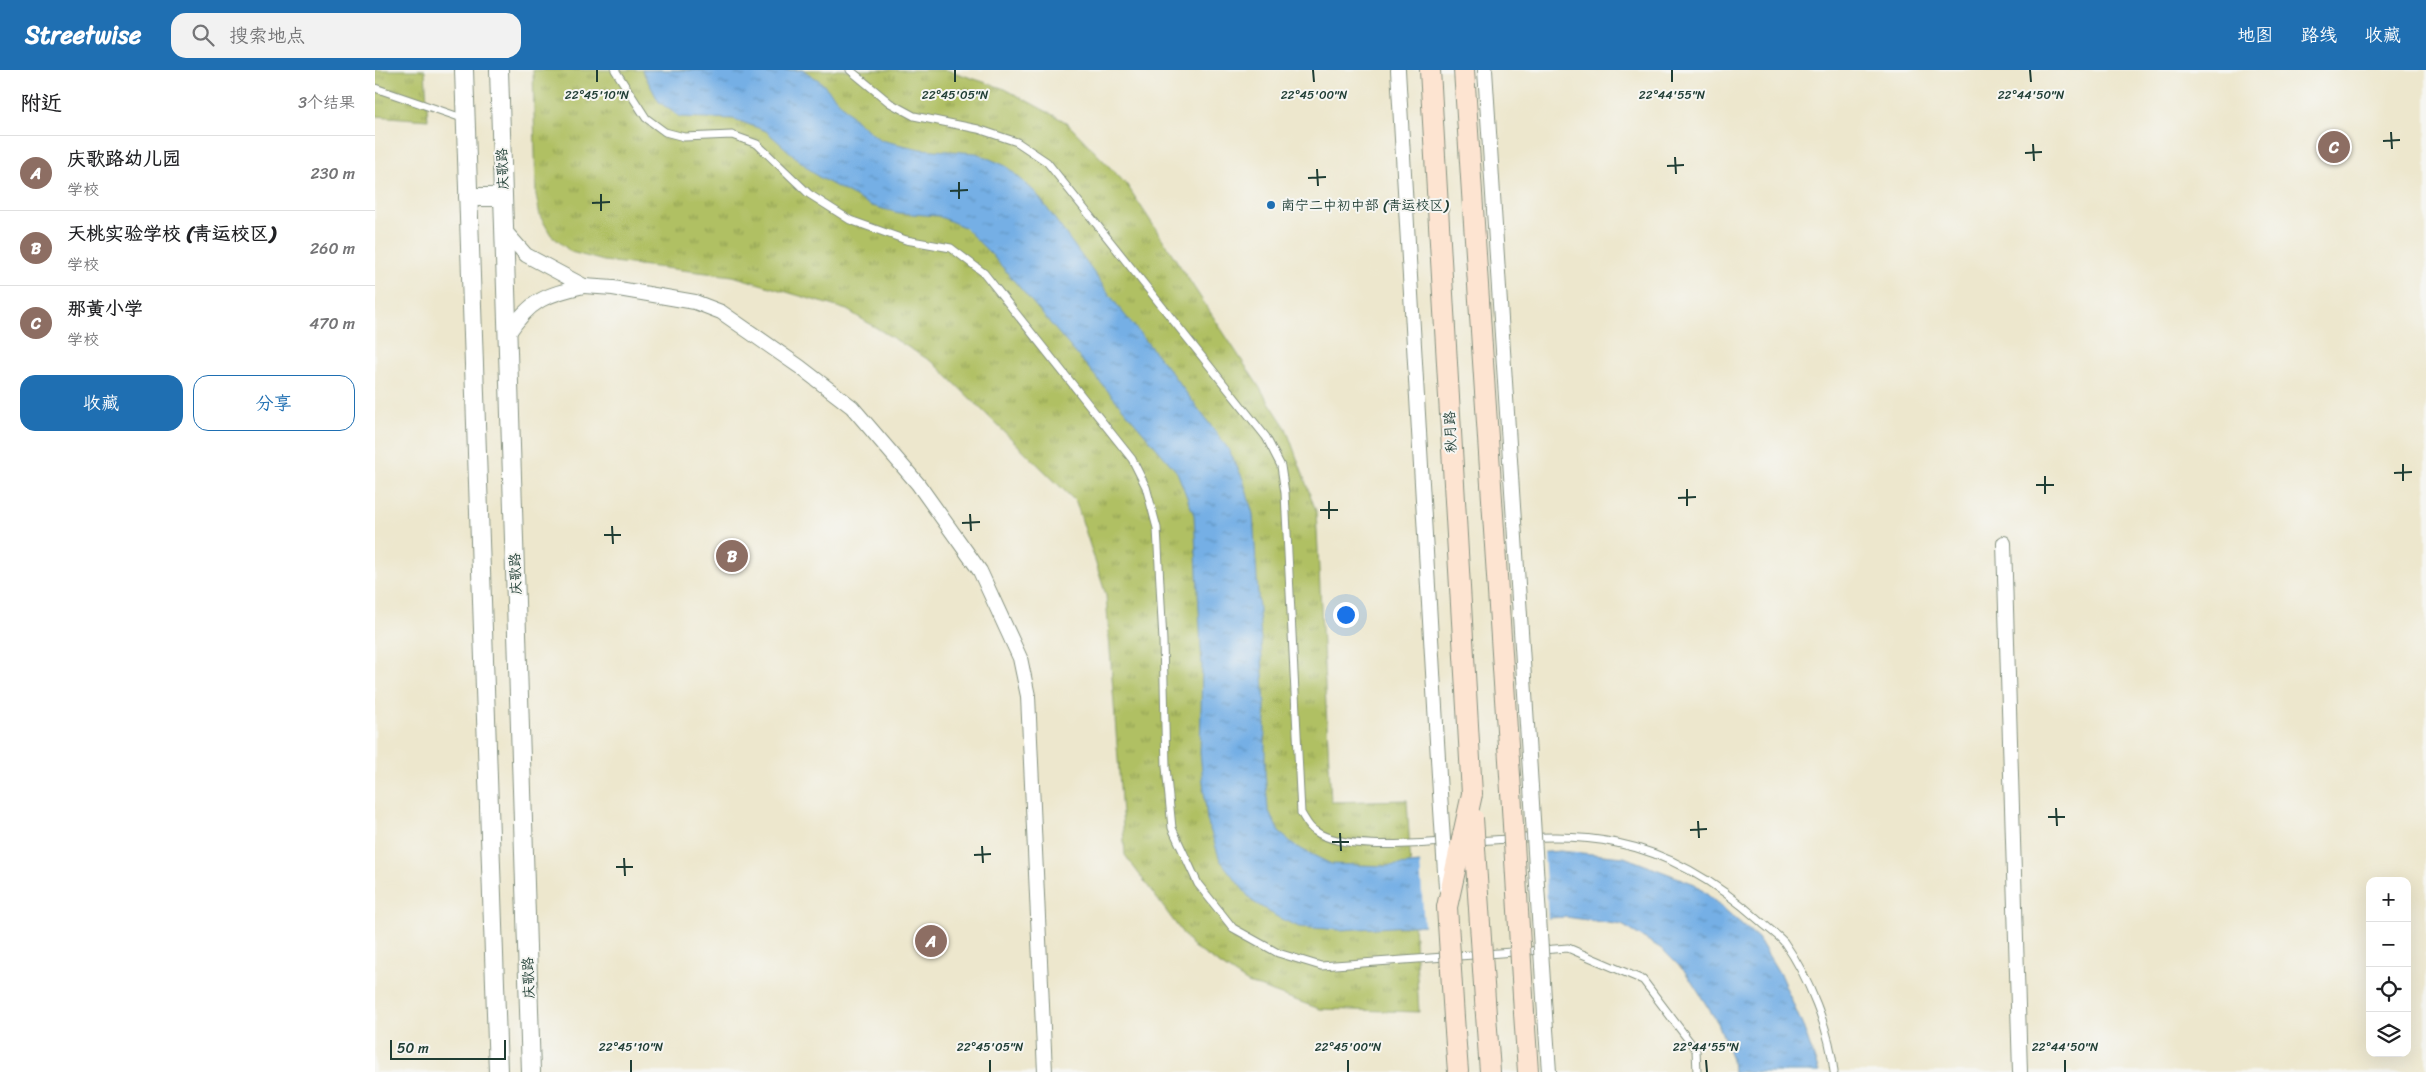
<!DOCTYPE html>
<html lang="zh">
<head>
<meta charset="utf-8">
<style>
  body { margin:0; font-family:Sriracha,"LXGW WenKai TC",sans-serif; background:#f2f2f2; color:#202124 }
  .controls { position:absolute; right:15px; bottom:15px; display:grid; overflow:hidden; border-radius:10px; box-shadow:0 5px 20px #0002 }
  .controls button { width:45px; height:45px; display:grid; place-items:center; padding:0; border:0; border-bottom:1px solid #e0e0e0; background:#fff; color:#202124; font:25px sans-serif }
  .scale { position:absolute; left:15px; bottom:12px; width:116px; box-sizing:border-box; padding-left:5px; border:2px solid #1f3d34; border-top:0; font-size:14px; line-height:18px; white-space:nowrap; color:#1f3d34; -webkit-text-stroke:4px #f6f6f2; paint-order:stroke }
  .you { position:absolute; left:970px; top:544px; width:18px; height:18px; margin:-12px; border:4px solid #fff; border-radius:50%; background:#1a73e8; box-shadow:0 0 0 8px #1a73e833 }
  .badge { display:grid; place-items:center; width:32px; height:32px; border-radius:50%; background:#1f6fb2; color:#fff; font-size:16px; font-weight:700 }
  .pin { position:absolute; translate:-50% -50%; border:2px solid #fff; box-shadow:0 1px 5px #0006 }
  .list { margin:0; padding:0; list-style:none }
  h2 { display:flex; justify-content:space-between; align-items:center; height:65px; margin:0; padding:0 20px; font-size:21px }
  h2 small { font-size:16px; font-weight:400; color:#757577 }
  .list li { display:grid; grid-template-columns:32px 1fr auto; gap:15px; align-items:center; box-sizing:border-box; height:75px; padding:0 20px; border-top:1px solid #e0e0e0 }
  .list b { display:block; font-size:19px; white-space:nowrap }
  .list p { margin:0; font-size:16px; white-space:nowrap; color:#757577 }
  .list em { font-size:16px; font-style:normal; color:#757577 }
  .actions { display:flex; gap:10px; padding:15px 20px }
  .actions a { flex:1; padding:11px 0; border:1px solid #1f6fb2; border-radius:15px; text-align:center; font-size:18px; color:#1f6fb2 }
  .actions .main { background:#1f6fb2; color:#fff }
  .icon { flex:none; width:28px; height:28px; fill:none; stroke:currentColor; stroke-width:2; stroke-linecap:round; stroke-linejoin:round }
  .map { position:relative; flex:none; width:2051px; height:1002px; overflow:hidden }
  header { display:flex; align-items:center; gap:30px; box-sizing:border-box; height:70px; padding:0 25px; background:#1f6fb2; color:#fff }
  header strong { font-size:24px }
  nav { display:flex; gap:28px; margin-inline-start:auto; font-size:18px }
  .search { width:350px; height:45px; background:#f2f2f2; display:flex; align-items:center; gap:12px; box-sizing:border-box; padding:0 18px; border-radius:15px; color:#757577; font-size:19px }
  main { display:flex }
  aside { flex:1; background:#fff }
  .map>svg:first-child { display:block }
  .park { fill:url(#park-tufts); stroke:#687e4c }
  .water { fill:url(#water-ripples); stroke:#4a768c }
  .pier { fill:#ede7cd }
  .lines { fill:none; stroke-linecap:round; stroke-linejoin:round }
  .service-casing { stroke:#869280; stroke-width:9 }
  .minor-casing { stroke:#869280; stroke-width:16 }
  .tertiary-casing { stroke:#869280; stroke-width:20 }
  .secondary-casing { stroke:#869280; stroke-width:22 }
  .service { stroke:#fff; stroke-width:7 }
  .minor { stroke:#fff; stroke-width:14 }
  .tertiary { stroke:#fff; stroke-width:18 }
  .secondary { stroke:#fde4d1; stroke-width:20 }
  .minor-bridge-casing { stroke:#869280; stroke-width:16; stroke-linecap:butt }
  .secondary-bridge-casing { stroke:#869280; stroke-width:22; stroke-linecap:butt }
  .minor-bridge { stroke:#fff; stroke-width:14 }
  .secondary-bridge { stroke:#fde4d1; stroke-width:20 }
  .ticks { fill:none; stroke:#1f3d34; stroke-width:2 }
  .poi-dot { fill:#1f6fb2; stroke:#f6f6f2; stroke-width:2 }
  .labels { text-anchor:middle; stroke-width:4; stroke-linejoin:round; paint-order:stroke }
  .street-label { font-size:14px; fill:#1f3d34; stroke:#f6f6f2 }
  .poi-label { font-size:14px; fill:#1f3d34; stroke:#f6f6f2; text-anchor:start }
  .ticks-label { font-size:12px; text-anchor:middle; fill:#1f3d34; stroke:#f6f6f2; stroke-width:4; stroke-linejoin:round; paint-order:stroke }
</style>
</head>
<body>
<header>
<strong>Streetwise</strong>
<div class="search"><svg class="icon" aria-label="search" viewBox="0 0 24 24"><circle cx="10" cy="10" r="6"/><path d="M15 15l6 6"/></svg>搜索地点</div>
<nav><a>地图</a><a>路线</a><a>收藏</a></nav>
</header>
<main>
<aside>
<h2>附近<small>3个结果</small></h2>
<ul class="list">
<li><span class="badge" style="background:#8d6e63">A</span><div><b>庆歌路幼儿园</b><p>学校</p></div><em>230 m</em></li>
<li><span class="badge" style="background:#8d6e63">B</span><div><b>天桃实验学校 (青运校区)</b><p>学校</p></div><em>260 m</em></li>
<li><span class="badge" style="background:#8d6e63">C</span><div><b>那黄小学</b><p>学校</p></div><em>470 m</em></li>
</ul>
<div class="actions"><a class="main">收藏</a><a>分享</a></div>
</aside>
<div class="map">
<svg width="2051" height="1002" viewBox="0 0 2051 1002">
  <defs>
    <pattern id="park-tufts" width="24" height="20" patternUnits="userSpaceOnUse" patternTransform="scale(1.25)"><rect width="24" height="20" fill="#b0c063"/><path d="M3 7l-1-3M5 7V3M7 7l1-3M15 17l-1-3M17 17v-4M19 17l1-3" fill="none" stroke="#8f9d52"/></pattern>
    <pattern id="water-ripples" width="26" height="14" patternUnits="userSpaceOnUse" patternTransform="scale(1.25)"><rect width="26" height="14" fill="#74afe5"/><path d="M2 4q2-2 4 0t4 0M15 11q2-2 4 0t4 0" fill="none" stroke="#5f90ba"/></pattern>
  </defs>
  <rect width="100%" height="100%" fill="#f6f6f2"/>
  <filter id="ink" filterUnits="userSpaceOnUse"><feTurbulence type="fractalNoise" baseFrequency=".02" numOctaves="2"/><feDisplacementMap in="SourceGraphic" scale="10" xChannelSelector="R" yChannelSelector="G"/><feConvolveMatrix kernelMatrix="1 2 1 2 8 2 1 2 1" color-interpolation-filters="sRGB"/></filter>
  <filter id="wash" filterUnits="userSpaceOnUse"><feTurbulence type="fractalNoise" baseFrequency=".0096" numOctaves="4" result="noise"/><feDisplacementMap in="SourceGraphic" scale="20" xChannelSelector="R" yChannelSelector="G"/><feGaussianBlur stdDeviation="1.12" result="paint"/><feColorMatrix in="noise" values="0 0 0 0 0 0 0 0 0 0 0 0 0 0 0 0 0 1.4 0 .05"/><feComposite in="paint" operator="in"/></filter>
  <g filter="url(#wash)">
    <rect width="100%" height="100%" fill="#ede7cd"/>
    <g class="park">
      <path d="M 0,0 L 50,0 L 53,50 L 0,46 Z"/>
      <path d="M 158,0 L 572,0 L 630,19 L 691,52 L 752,115 L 911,358 L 941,441 L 956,732 L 1032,730 L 1044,942 L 945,939 L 873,913 L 817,876 L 750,785 L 731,525 L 701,432 L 559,293 L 472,240 L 358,206 L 229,191 L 196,182 L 176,165 L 165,146 L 161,125 Z"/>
    </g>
    <path class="water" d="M 267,0 L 428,0 L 445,11 L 482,51 L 505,70 L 545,79 L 601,83 L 631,96 L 661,123 L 745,239 L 792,297 L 854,380 L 868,409 L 878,444 L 890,636 L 890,702 L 893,739 L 904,762 L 922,777 L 956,794 L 1011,796 L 1185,781 L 1249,787 L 1320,814 L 1383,868 L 1406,906 L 1429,959 L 1444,1002 L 1358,1002 L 1357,989 L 1343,953 L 1311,903 L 1287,879 L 1247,855 L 1191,847 L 965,860 L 924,857 L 904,848 L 877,831 L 845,790 L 832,750 L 825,683 L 827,597 L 819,445 L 802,402 L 617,185 L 589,157 L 563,146 L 524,143 L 497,136 L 442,106 L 391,61 L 359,49 L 305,47 L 284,32 Z"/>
    <path class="pier" d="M 1169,780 L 1173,850 L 1049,857 L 1045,791 Z"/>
  </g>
  <g filter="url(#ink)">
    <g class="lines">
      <defs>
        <g id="service">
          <path d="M 240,0 L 271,48 L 290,62 L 309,67 L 357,65 L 382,74 L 434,124 L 475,150 L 531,170 L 576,178 L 609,203 L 757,389 L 771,417 L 782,458 L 788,571 L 791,697 L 797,758 L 823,814 L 858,858 L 903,883 L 946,896 L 1193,878 L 1268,910 L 1321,980 L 1322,1002"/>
          <path d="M 475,0 L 515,33 L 539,46 L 603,59 L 642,72 L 672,92 L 891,367 L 906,396 L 910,423 L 926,743 C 930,749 934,758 940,761 C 966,780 1036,774 1068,772"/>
          <path d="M 0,18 L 90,49"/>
          <path d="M 1102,771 C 1148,768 1196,763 1242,773 C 1297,784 1345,815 1386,852 C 1393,858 1403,865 1409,872 C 1433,906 1455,960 1459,1002"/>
        </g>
        <g id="minor">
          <path d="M 1023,0 L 1065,723"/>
          <path d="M 1110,0 L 1156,717"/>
          <path d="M 129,160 L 151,185 L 209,216 C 170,225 155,230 133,264"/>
          <path d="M 209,216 L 238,218 L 320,232 L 346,242 L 425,297 L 477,337 L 543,414 L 605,501 L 645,588 L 653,626 L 670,1002"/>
          <path d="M 1629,473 L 1645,1002"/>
          <path d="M 1170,945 L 1174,1002"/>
        </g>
        <g id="tertiary">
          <path d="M 89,0 L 123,1002"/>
          <path d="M 124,0 L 156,1002"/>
          <path d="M 93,127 L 128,127"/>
        </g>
        <g id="secondary">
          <path d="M 1055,0 L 1097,724"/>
          <path d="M 1089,0 L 1136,721"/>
          <path d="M 1149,943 L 1153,1002"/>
          <path d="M 1111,945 L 1115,1002"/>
          <path d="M 1079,948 L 1083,1002"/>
        </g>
      </defs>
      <use href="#service" class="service-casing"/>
      <use href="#minor" class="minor-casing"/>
      <use href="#tertiary" class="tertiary-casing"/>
      <use href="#secondary" class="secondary-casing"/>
      <use href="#service" class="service"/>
      <use href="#minor" class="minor"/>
      <use href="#tertiary" class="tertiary"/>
      <use href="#secondary" class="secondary"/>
      <defs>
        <g id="minor-bridge">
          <path d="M 1156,717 L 1170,945"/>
          <path d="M 1065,723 L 1071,818"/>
        </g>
        <g id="secondary-bridge">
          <path d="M 1136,721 L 1149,943"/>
          <path d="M 1098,748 L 1111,945"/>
          <path d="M 1079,948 L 1072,837 L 1097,724"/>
        </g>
      </defs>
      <use href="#minor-bridge" class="minor-bridge-casing"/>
      <use href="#secondary-bridge" class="secondary-bridge-casing"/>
      <use href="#minor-bridge" class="minor-bridge"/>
      <use href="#secondary-bridge" class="secondary-bridge"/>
    </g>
  </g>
  <path class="ticks" d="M 222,0 L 222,12M 580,0 L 580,12M 938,0 L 939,12M 1297,0 L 1297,12M 1655,0 L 1656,12M 2016,62 L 2017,79M 2008,71 L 2025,70M 1658,74 L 1659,91M 1650,83 L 1667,82M 1300,87 L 1301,104M 1292,96 L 1309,95M 942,99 L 943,116M 933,108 L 951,107M 584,112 L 584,129M 575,121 L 593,120M 226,124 L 226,141M 217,133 L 235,132M 2028,394 L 2028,411M 2019,403 L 2037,402M 1670,406 L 1670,424M 1661,415 L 1679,415M 1312,419 L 1312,436M 1303,428 L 1321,427M 954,431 L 954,449M 945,440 L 963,440M 595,444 L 596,461M 587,453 L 605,452M 237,456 L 238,474M 229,465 L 246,465M 1681,738 L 1682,756M 1673,747 L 1690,747M 1323,751 L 1324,768M 1315,760 L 1332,759M 965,763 L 966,781M 957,772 L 974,772M 607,776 L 608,793M 599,785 L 616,784M 249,788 L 250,806M 241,797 L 258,797M 256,990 L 256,1002M 615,990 L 615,1002M 973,990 L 973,1002M 1331,990 L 1332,1002M 1690,990 L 1690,1002"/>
  <circle class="poi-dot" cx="896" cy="135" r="5"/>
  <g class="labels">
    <g class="street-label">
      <text transform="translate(127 99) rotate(-92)" y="5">庆歌路</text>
      <text transform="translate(1075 362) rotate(-93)" y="5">秋月路</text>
      <text transform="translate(140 504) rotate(-92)" y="5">庆歌路</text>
      <text transform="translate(153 908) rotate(-92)" y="5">庆歌路</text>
    </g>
    <g class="poi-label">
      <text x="906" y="140">南宁二中初中部 (青运校区)</text>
    </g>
  </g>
  <g class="ticks-label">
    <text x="222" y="29">22°45'10"N</text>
    <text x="580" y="29">22°45'05"N</text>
    <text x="939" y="29">22°45'00"N</text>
    <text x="1297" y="29">22°44'55"N</text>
    <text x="1656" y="29">22°44'50"N</text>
    <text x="256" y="981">22°45'10"N</text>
    <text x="615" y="981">22°45'05"N</text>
    <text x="973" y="981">22°45'00"N</text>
    <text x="1331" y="981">22°44'55"N</text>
    <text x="1690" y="981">22°44'50"N</text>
  </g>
</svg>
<div class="controls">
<button>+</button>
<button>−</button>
<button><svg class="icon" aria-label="locate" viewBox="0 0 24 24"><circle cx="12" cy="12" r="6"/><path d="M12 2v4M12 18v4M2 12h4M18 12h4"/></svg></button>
<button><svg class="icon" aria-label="layers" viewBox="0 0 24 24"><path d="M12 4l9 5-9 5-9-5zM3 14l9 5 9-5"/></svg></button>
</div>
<div class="scale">50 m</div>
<div class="you"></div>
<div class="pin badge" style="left:556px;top:871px;background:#8d6e63">A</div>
<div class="pin badge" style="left:357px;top:486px;background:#8d6e63">B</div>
<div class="pin badge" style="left:1959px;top:77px;background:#8d6e63">C</div>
</div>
</main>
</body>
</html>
